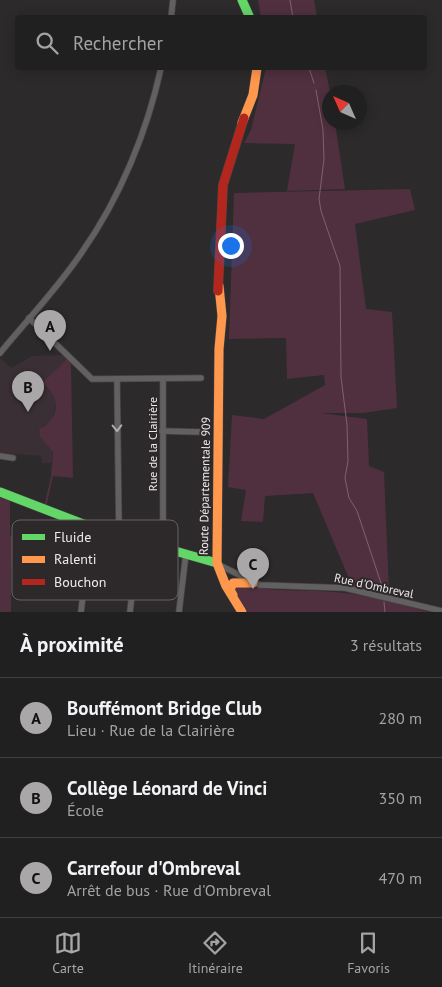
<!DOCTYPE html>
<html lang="fr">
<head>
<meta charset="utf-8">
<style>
  body { margin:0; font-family:"PT Sans",sans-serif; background:#2d2d2d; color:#f1f3f6 }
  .compass { position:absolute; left:322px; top:85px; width:45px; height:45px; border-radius:50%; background:#212020; box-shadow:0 2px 12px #0003; rotate:315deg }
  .you { position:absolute; left:230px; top:245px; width:18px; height:18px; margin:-12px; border:4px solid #fff; border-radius:50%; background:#1a73e8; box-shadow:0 0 0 8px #1a73e833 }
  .badge { display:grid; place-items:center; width:32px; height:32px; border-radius:50%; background:#a9a7a8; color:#111; font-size:16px; font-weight:700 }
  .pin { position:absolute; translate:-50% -41px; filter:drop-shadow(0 1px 2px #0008) }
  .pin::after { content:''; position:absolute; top:26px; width:18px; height:15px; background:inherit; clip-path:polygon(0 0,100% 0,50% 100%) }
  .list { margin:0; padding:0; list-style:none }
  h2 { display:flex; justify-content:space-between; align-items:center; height:65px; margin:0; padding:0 20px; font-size:21px }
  h2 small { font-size:16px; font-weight:400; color:#a2a3a5 }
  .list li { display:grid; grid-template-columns:32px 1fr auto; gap:15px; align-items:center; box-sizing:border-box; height:80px; padding:0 20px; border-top:1px solid #3e3e3e }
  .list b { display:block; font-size:19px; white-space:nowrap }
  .list p { margin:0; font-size:16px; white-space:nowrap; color:#a2a3a5 }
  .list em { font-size:16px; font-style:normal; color:#a2a3a5 }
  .icon { flex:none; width:28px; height:28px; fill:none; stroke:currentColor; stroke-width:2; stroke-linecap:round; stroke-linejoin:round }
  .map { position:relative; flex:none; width:442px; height:612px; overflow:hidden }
  .search { position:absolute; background:#212020; box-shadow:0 2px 12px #0003; left:15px; right:15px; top:15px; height:55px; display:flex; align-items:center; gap:12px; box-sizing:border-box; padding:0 18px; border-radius:5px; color:#a2a3a5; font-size:19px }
  .sheet { height:305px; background:#212020 }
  nav { display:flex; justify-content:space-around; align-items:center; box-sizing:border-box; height:70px; border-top:1px solid #3e3e3e; background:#212020; font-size:14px; color:#a2a3a5 }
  nav a { display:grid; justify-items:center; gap:2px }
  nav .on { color:#a9a7a8 }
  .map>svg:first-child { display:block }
  .built { fill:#3a2f34 }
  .green { fill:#50303e }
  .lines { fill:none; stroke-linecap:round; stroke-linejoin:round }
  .stream { stroke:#865f6e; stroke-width:1 }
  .street-casing { stroke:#474546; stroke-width:7 }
  .fast-casing { stroke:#474546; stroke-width:10 }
  .slow-casing { stroke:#474546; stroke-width:10 }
  .jam-casing { stroke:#474546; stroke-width:10 }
  .street { stroke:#626061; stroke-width:5.5 }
  .fast { stroke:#63d668; stroke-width:9 }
  .slow { stroke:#ff974d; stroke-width:9 }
  .jam { stroke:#b3261e; stroke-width:9 }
  .oneway { stroke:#aeacad }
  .labels { text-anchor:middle; stroke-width:4; stroke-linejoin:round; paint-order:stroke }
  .street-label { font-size:12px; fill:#edeaeb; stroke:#2d292a }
  .key { fill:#2d292a; stroke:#676364; stroke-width:1 }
  .key-label { font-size:14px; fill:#edeaeb }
</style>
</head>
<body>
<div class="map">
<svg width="442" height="612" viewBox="0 0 442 612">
  <rect width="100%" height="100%" fill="#2c2a2b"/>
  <path class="built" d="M 63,355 L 67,359 L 42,383 L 53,392 L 56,402 L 52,420 L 39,429 L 40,437 L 53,452 L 51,463 L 42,463 L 41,456 L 0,453 L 0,358 L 11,368 L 32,356 Z"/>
  <g class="green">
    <path d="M 258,0 L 314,0 L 317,17 L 261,17 Z"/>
    <path d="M 266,68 L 325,68 L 330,92 L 330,122 L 335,123 L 345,189 L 287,191 L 295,144 L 244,143 L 251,130 Z"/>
    <path d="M 410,189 L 415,210 L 355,224 L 366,309 L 392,312 L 397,408 L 363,413 L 321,413 L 367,419 L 369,466 L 384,472 L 389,591 L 353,588 L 313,493 L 265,496 L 263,522 L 241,521 L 246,490 L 228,487 L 232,415 L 264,419 L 325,385 L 324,375 L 287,379 L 286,338 L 229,339 L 234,193 Z"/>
    <path d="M 67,359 L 71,364 L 73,478 L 53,476 L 46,508 L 44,507 L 51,476 L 53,452 L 40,437 L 39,429 C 61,419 61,395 42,383 Z"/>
    <path d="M 0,497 L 10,501 L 10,536 L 21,538 L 21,568 L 11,567 L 11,612 L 0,612 Z"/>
    <path d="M 239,584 C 273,593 301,589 335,592 C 367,594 399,605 430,612 L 248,612 L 233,589 Z"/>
  </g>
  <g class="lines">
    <g class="stream">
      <path d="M 290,0 L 293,18"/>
      <path d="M 309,68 L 314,83"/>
      <path d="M 316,90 L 323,130 L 324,159 L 319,199 L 321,211 L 340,266 L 341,377 L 347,425 L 348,461 L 345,478 L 349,498 L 357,511 L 384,592"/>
      <path d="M 384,602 L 385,612"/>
    </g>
    <defs>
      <g id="street">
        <path d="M 171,18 L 173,0"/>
        <path d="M 29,318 L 92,379 L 201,378"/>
        <path d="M 0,353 C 27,320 58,288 82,252 C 120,198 147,132 161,68"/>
        <path d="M 117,379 L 119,536"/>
        <path d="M 163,379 L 163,547"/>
        <path d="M 162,431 L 201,432"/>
        <path d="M 0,456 L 13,458"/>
        <path d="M 217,564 L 260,585 L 345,588 L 442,611"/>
        <path d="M 47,572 L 85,576"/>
        <path d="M 81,612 L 91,527"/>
        <path d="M 130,612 L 138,541"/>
        <path d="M 179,612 L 186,553"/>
      </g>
      <g id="fast">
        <path d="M 242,0 L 250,18"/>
        <path d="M 0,492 L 91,527 L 217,563"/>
      </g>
      <g id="slow">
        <path d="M 242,123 L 253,95 L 257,68"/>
        <path d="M 219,286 L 222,316 L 219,349 L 217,563 L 226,586 L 242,612"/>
        <path d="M 233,595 L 230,590 L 233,583 L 253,583"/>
      </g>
      <path id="jam" d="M 218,291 L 223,185 L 244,118"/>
    </defs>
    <use href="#street" class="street-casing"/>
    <use href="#fast" class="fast-casing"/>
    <use href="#slow" class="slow-casing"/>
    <use href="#jam" class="jam-casing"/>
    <use href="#street" class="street"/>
    <use href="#fast" class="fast"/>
    <use href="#slow" class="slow"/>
    <use href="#jam" class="jam"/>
  </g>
  <defs><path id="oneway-chevron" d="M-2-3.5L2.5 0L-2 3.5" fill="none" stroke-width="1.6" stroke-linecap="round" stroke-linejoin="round" transform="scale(1.25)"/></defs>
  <use class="oneway" href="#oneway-chevron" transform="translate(117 428) rotate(89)"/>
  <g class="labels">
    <g class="street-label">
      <text transform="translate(153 444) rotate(-90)" y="4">Rue de la Clairière</text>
      <text transform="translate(205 486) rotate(-89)" y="4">Route Départementale 909</text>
      <text transform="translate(374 586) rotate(12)" y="4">Rue d'Ombreval</text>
    </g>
  </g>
  <rect x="12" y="520" width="166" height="80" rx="8" class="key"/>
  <rect x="22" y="534" width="23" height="6" fill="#63d668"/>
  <rect x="22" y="556" width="23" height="7" fill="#ff974d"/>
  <rect x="22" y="579" width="23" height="6" fill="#b3261e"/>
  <g class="key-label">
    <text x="54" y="542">Fluide</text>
    <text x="54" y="564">Ralenti</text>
    <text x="54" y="587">Bouchon</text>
  </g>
</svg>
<svg class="compass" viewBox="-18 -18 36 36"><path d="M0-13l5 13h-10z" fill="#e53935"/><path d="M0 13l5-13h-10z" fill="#a2a3a5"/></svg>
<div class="you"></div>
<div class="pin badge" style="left:50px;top:351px">A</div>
<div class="pin badge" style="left:28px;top:412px">B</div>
<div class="pin badge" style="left:253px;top:589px">C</div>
<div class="search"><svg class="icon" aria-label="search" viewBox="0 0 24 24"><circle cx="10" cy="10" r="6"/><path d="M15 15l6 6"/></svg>Rechercher</div>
</div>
<section class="sheet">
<h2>À proximité<small>3 résultats</small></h2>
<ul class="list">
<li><span class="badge">A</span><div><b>Bouffémont Bridge Club</b><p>Lieu · Rue de la Clairière</p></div><em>280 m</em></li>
<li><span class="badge">B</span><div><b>Collège Léonard de Vinci</b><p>École</p></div><em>350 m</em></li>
<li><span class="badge">C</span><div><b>Carrefour d'Ombreval</b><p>Arrêt de bus · Rue d'Ombreval</p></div><em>470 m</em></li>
</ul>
</section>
<nav>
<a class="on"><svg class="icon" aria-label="map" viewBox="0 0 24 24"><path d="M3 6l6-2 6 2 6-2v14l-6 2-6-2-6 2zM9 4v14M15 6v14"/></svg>Carte</a>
<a><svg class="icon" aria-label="directions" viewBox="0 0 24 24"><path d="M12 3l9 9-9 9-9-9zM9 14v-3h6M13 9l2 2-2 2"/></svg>Itinéraire</a>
<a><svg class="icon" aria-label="saved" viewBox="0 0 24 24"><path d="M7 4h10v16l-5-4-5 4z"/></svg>Favoris</a>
</nav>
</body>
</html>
